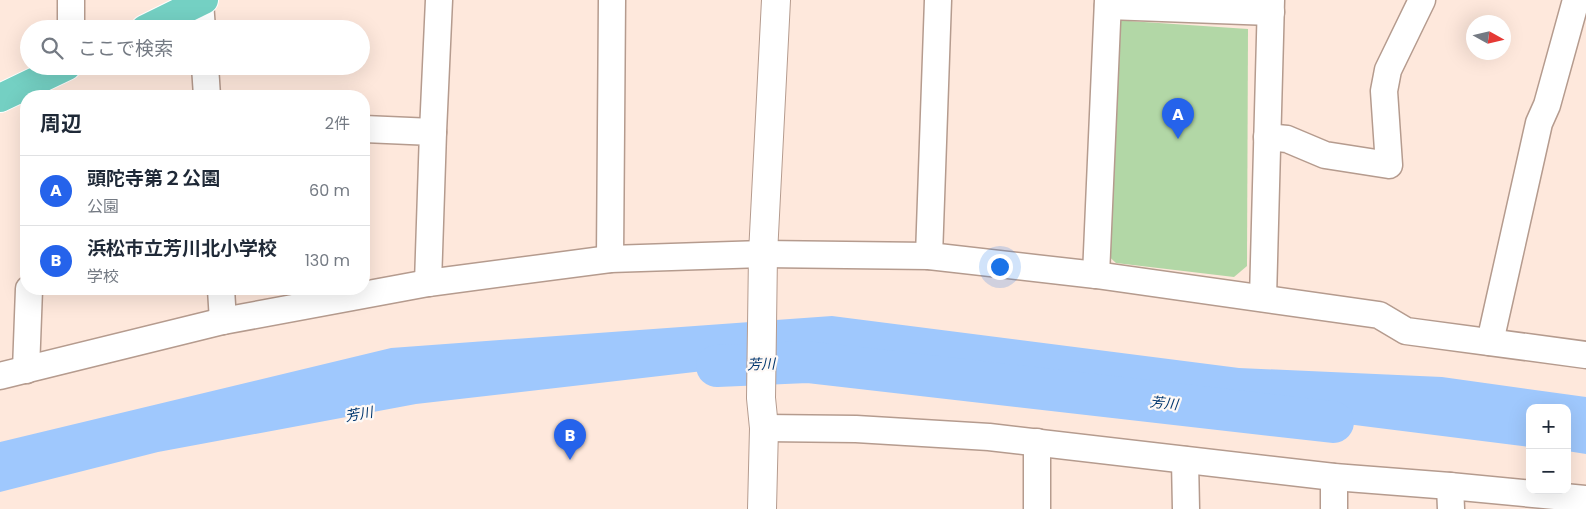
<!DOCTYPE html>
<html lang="ja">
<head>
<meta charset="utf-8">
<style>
  body { margin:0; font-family:Poppins,"Noto Sans JP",sans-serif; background:#f6f6f7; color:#1f2937 }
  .controls { position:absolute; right:15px; bottom:15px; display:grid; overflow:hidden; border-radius:10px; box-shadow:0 5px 20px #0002 }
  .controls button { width:45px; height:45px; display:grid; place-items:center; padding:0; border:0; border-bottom:1px solid #e0e1e3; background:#fff; color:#1f2937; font:25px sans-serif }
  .compass { position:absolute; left:1466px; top:15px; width:45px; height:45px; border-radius:50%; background:#fff; box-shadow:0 5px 20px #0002; rotate:98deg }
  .you { position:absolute; left:999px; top:266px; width:18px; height:18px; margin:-12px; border:4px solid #fff; border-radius:50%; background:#1a73e8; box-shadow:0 0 0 8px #1a73e833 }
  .badge { display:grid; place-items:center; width:32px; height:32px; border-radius:50%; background:#2563eb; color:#fff; font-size:16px; font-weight:700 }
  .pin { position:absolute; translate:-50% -41px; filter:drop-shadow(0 1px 2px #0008) }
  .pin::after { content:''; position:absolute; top:26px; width:18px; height:15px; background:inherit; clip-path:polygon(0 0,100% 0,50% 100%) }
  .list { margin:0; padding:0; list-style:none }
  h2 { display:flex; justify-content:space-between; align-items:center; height:65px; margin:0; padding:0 20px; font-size:21px }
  h2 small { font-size:16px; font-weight:400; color:#747a83 }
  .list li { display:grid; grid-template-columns:32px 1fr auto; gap:15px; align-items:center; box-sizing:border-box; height:70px; padding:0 20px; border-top:1px solid #e0e1e3 }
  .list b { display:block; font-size:19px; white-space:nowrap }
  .list p { margin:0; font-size:16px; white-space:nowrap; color:#747a83 }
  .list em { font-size:16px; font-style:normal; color:#747a83 }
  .icon { flex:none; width:28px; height:28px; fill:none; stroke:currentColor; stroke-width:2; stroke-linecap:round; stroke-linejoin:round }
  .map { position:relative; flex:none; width:1586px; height:509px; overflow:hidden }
  .search { position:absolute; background:#fff; box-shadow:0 5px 20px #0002; left:20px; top:20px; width:350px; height:55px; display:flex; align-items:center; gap:12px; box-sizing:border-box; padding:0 18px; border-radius:28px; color:#747a83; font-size:19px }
  .panel { position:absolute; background:#fff; box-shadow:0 5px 20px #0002; left:20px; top:90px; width:350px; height:205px; border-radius:20px }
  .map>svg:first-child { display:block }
  .green { fill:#b2d7a6 }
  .water { fill:#9fc8fd }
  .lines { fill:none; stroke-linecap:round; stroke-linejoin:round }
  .river { stroke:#9fc8fd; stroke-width:42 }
  .minor-casing { stroke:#b59b8e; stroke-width:29 }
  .tertiary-casing { stroke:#b59b8e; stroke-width:30 }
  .trunk-casing { stroke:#fff; stroke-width:30 }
  .minor { stroke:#fff; stroke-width:26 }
  .tertiary { stroke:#fff; stroke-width:28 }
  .trunk { stroke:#74d0c3; stroke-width:28 }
  .labels { text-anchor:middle; stroke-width:4.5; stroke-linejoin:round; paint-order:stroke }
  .water-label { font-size:14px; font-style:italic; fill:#00366e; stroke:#fef9f6 }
</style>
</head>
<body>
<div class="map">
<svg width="1586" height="509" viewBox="0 0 1586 509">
  <rect width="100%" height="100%" fill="#fee8dc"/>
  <path class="green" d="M 1114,20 L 1248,29 L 1247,266 L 1234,277 L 1116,263 L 1102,250 Z"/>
  <path class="water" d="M 832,316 L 1239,368 L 1442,377 L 1586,397 L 1586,454 L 1567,451 L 1567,408 L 1530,408 L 1530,447 L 1275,415 L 824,357 L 416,404 L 158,452 L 0,492 L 0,442 L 391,348 Z"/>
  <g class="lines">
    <path class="river" d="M 717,366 L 807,362 L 1333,422"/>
    <defs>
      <g id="minor">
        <path d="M 200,2 L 202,29"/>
        <path d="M 1108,6 L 1271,12"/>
        <path d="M 71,29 L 71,0"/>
        <path d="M 205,66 L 207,96"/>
        <path d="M 364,129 L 433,132 L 428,283"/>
        <path d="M 433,132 L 439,0"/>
        <path d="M 1267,137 L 1287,139 L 1325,155 L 1389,165 L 1384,91 L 1388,70 L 1422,0"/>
        <path d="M 929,256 L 938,0"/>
        <path d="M 610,259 L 612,0"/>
        <path d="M 1096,275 L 1108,0"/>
        <path d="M 221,289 L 223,321"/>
        <path d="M 1263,298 L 1271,0"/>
        <path d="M 1490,342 L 1539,123 L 1547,105 L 1576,0"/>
        <path d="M 26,370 L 29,289"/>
        <path d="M 0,376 L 223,321 L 428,283 L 610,259 L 763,254 L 929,256 L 1096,275 L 1379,315 L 1406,331 L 1586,355"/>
        <path d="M 764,428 L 856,429 L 989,437 L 1334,477 L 1450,486 L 1586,499"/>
        <path d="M 1037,442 L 1037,509"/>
        <path d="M 1185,460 L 1186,509"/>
        <path d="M 1334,477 L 1334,509"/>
        <path d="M 1450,486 L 1451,509"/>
      </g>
      <path id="tertiary" d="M 762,509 L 764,428 L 761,398 L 763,254 L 776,0"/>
      <g id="trunk">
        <path d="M 145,29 L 204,0"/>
        <path d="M 0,98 L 67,66"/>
      </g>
    </defs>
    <use href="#minor" class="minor-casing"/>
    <use href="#tertiary" class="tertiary-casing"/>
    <use href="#trunk" class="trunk-casing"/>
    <use href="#minor" class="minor"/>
    <use href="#tertiary" class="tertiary"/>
    <use href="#trunk" class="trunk"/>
  </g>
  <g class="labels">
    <g class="water-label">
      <text transform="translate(761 364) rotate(-2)" y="5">芳川</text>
      <text transform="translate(1164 403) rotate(6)" y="5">芳川</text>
      <text transform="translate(359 414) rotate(-10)" y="5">芳川</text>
    </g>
  </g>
</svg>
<div class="controls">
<button>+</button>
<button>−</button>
</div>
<svg class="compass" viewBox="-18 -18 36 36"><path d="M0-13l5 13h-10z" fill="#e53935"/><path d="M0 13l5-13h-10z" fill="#747a83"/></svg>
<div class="you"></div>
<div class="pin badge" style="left:1178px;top:139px">A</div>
<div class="pin badge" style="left:570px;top:460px">B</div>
<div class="search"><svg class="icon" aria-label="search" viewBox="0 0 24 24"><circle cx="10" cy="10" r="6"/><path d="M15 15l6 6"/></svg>ここで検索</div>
<section class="panel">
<h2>周辺<small>2件</small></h2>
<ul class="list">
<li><span class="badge">A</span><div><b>頭陀寺第２公園</b><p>公園</p></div><em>60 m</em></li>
<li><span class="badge">B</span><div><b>浜松市立芳川北小学校</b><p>学校</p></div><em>130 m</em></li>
</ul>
</section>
</div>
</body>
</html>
